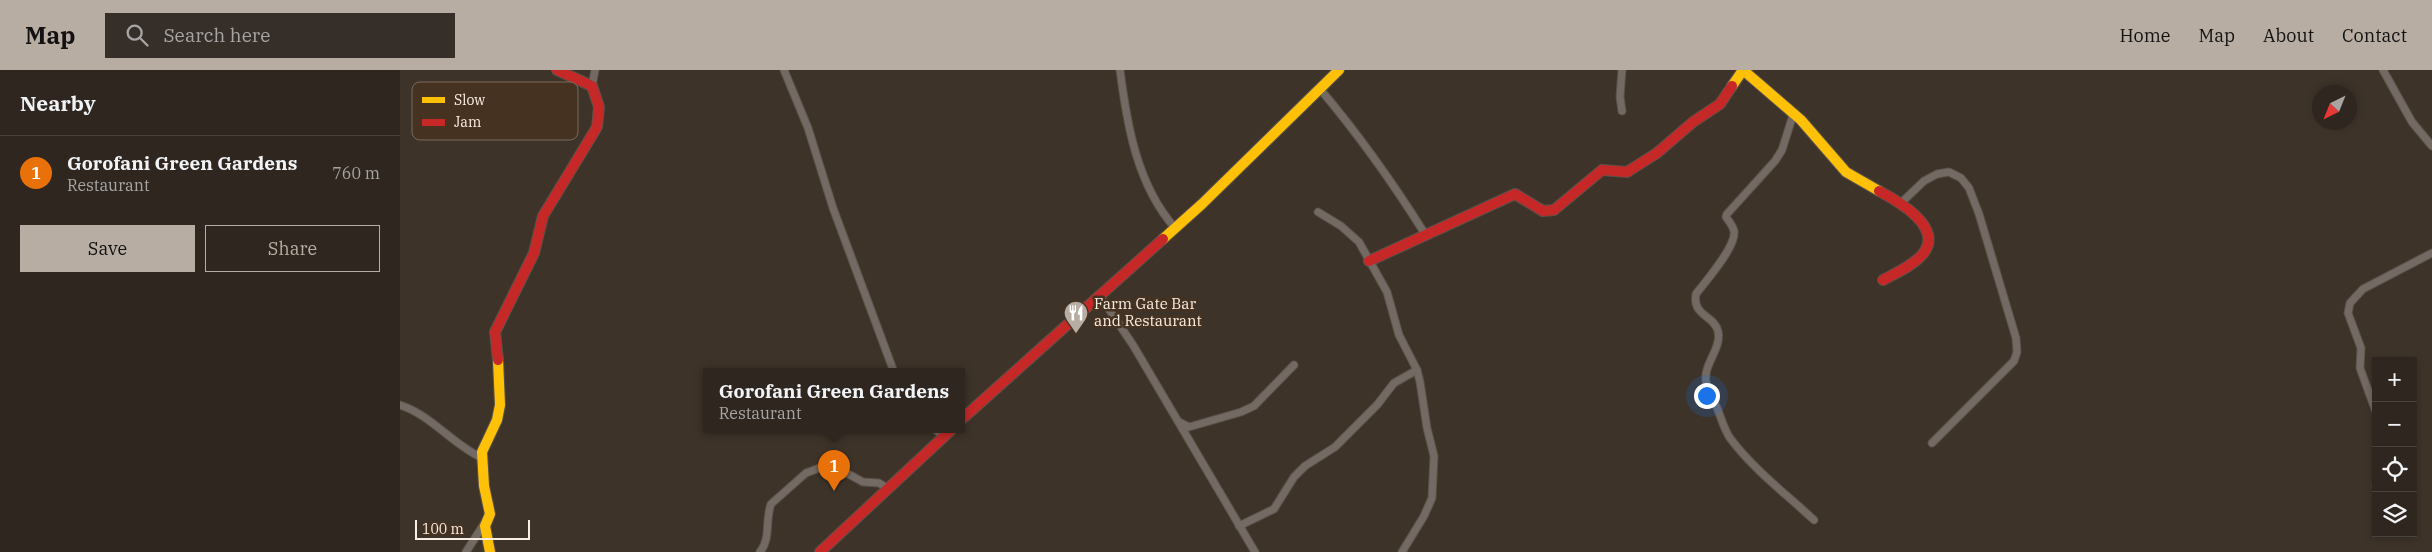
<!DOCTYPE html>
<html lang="en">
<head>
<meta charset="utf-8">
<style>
  body { margin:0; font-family:"IBM Plex Serif",serif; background:#362e28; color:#f1f3f6 }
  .controls { position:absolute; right:15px; bottom:15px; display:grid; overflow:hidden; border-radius:0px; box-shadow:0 2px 8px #0003 }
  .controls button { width:45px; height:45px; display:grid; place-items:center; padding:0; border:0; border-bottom:1px solid #49433d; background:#2e261f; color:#f1f3f6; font:25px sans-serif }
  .compass { position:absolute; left:1912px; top:15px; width:45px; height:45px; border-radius:50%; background:#2e261f; box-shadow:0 2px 8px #0003; rotate:223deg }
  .scale { position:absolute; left:15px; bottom:12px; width:115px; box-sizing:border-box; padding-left:5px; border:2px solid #faeee3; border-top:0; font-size:14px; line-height:18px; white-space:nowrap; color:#faeee3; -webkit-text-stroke:4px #453221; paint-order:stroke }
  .you { position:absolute; left:1306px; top:325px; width:18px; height:18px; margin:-12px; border:4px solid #fff; border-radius:50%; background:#1a73e8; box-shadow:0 0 0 8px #1a73e833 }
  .badge { display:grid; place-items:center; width:32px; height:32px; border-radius:50%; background:#b8ada2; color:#fff; font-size:16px; font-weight:700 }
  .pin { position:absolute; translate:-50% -41px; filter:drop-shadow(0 1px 2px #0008) }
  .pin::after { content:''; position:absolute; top:26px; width:18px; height:15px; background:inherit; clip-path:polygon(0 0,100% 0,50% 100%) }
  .popup { position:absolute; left:303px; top:298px; width:262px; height:65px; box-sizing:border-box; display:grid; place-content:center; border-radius:0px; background:#2e261f; filter:drop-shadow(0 1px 4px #0005); font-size:16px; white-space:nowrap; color:#a7a5a4 }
  .popup b { font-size:19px; color:#f1f3f6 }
  .popup::after { content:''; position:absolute; left:50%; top:100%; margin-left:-10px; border:10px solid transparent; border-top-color:#2e261f }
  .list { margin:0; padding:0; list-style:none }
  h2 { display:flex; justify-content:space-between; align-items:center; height:65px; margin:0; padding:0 20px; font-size:21px }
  h2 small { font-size:16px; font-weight:400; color:#a7a5a4 }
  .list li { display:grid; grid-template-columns:32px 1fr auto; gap:15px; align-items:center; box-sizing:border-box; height:75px; padding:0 20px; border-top:1px solid #49433d }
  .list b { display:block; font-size:19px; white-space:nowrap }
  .list p { margin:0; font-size:16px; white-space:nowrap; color:#a7a5a4 }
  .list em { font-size:16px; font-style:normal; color:#a7a5a4 }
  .actions { display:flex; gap:10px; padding:15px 20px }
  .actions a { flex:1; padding:11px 0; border:1px solid #b8ada2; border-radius:0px; text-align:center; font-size:18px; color:#b8ada2 }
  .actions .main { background:#b8ada2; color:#111 }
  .icon { flex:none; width:28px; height:28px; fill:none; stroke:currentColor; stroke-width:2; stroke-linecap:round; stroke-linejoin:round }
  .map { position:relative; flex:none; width:2032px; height:482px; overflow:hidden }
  header { display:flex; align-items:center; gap:30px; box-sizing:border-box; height:70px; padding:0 25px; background:#b8ada2; color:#111 }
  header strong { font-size:24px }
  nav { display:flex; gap:28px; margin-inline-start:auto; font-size:18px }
  .search { width:350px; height:45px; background:#362e28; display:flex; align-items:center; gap:12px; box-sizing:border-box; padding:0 18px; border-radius:0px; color:#a7a5a4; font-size:19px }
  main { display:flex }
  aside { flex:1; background:#2e261f }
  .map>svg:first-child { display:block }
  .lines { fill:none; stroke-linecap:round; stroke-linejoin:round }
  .street-casing { stroke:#5a5149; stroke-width:9 }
  .slow-casing { stroke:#5a5149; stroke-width:12 }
  .jam-casing { stroke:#5a5149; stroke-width:12 }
  .street { stroke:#726a63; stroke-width:7 }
  .slow { stroke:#ffc107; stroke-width:10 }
  .jam { stroke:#c62828; stroke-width:10 }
  .labels { text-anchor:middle; stroke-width:5; stroke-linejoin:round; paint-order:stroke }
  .poi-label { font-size:15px; fill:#faeee3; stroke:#453221; text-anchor:start }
  .key { fill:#453221; stroke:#7b6a5b; stroke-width:1 }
  .key-label { font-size:14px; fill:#faeee3 }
</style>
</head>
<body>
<header>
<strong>Map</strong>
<div class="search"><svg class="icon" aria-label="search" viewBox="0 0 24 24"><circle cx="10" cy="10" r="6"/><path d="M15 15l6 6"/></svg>Search here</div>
<nav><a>Home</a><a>Map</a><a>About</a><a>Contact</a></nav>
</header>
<main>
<aside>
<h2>Nearby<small></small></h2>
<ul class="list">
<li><span class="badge" style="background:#e8710a">1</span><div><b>Gorofani Green Gardens</b><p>Restaurant</p></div><em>760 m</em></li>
</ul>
<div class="actions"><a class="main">Save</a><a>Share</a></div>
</aside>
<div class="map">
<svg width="2032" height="482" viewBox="0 0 2032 482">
  <rect width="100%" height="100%" fill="#3d3329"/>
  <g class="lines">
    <defs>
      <g id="street">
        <path d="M 384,0 L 408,58 L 433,138 L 494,302"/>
        <path d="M 720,0 C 727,55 737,115 775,158"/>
        <path d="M 1222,0 L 1220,27 L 1222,41"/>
        <path d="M 1983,0 L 2012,52 L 2032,76"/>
        <path d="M 192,16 L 195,0"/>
        <path d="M 920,19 C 959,65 993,113 1025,164"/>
        <path d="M 1393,45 L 1382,80 L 1375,91 L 1327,144 L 1326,147 C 1329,151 1333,156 1334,161 C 1337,176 1305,212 1296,224 C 1292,246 1314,245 1318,261 C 1322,279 1303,294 1306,312 C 1308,319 1313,326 1315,333 C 1320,343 1323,358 1330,368 C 1353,399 1386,424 1414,450"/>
        <path d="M 1501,133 L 1524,111 L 1537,104 L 1549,102 L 1561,108 L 1569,118 L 1579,144 L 1616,268 L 1617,282 L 1614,291 L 1532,373"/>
        <path d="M 918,142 L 941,156 L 959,172 L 987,222 L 999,265 L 1017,300 L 1020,312 L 1027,358 L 1034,386 L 1032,428 L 1024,446 L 1002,482"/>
        <path d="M 700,226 L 733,275 L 855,482"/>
        <path d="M 0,335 C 31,345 52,374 82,388"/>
        <path d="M 1976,342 L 1960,298 L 1961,278 L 1948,243 L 1950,233 L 1963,219 L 2032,183"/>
        <path d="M 779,352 L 789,357 L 841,342 L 854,336 L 894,295"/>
        <path d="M 536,360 L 543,366"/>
        <path d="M 1976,417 L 1976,416"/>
        <path d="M 839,456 L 874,439 L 894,407 L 905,396 L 935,377 L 977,335 L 994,313 L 1017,300"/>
        <path d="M 66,482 L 86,451"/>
        <path d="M 360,482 C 371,469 365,450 371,434 L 406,403 L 430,394 L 463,412 L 479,413 L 489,419"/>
      </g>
      <g id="slow">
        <path d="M 1332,16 L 1343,0 L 1401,50 L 1446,102 L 1479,121"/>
        <path d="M 763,169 L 802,134 L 939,0"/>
        <path d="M 90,482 L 85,456 L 90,444 L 84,416 L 82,382 L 97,350 L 100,335 L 98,290"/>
      </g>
      <g id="jam">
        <path d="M 1479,121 C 1498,131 1546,158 1522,185 C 1512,196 1496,203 1483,210"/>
        <path d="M 969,191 L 1115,124 L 1143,141 L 1154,140 L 1202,100 L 1227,102 L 1257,83 L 1293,52 L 1320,34 L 1332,16"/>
        <path d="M 98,290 L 95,262 L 134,183 L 143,146 L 197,57 L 199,37 L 192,16 L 157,0"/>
        <path d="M 562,349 L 763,169"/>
        <path d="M 420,482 L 551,360"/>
      </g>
    </defs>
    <use href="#street" class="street-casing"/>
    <use href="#slow" class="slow-casing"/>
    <use href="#jam" class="jam-casing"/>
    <use href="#street" class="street"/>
    <use href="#slow" class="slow"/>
    <use href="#jam" class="jam"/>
  </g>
  <defs>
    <symbol id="restaurant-pin" viewBox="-11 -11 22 30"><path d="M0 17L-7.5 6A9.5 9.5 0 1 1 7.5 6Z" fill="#b8ada2" stroke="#453221"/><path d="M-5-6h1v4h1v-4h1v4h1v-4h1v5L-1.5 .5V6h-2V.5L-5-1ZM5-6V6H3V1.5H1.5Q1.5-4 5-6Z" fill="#fff"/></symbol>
  </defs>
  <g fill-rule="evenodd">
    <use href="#restaurant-pin" x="662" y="229" width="28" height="38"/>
  </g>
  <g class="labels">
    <g class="poi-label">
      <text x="694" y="239">Farm Gate Bar<tspan x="694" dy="17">and Restaurant</tspan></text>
    </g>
  </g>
  <rect x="12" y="12" width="166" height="58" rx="8" class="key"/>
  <rect x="22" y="27" width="23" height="6" fill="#ffc107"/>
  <rect x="22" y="49" width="23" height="7" fill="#c62828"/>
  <g class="key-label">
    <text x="54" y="35">Slow</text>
    <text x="54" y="57">Jam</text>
  </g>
</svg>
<div class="controls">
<button>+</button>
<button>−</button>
<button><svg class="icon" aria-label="locate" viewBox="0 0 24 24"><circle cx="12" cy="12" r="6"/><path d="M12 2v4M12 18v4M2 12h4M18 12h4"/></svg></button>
<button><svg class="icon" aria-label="layers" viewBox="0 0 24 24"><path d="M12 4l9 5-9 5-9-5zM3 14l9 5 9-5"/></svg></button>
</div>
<svg class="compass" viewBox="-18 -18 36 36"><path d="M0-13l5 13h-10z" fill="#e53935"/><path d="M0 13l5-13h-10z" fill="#a7a5a4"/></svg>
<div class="scale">100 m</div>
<div class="you"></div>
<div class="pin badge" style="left:434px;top:421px;background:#e8710a">1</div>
<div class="popup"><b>Gorofani Green Gardens</b>Restaurant</div>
</div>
</main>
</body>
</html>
